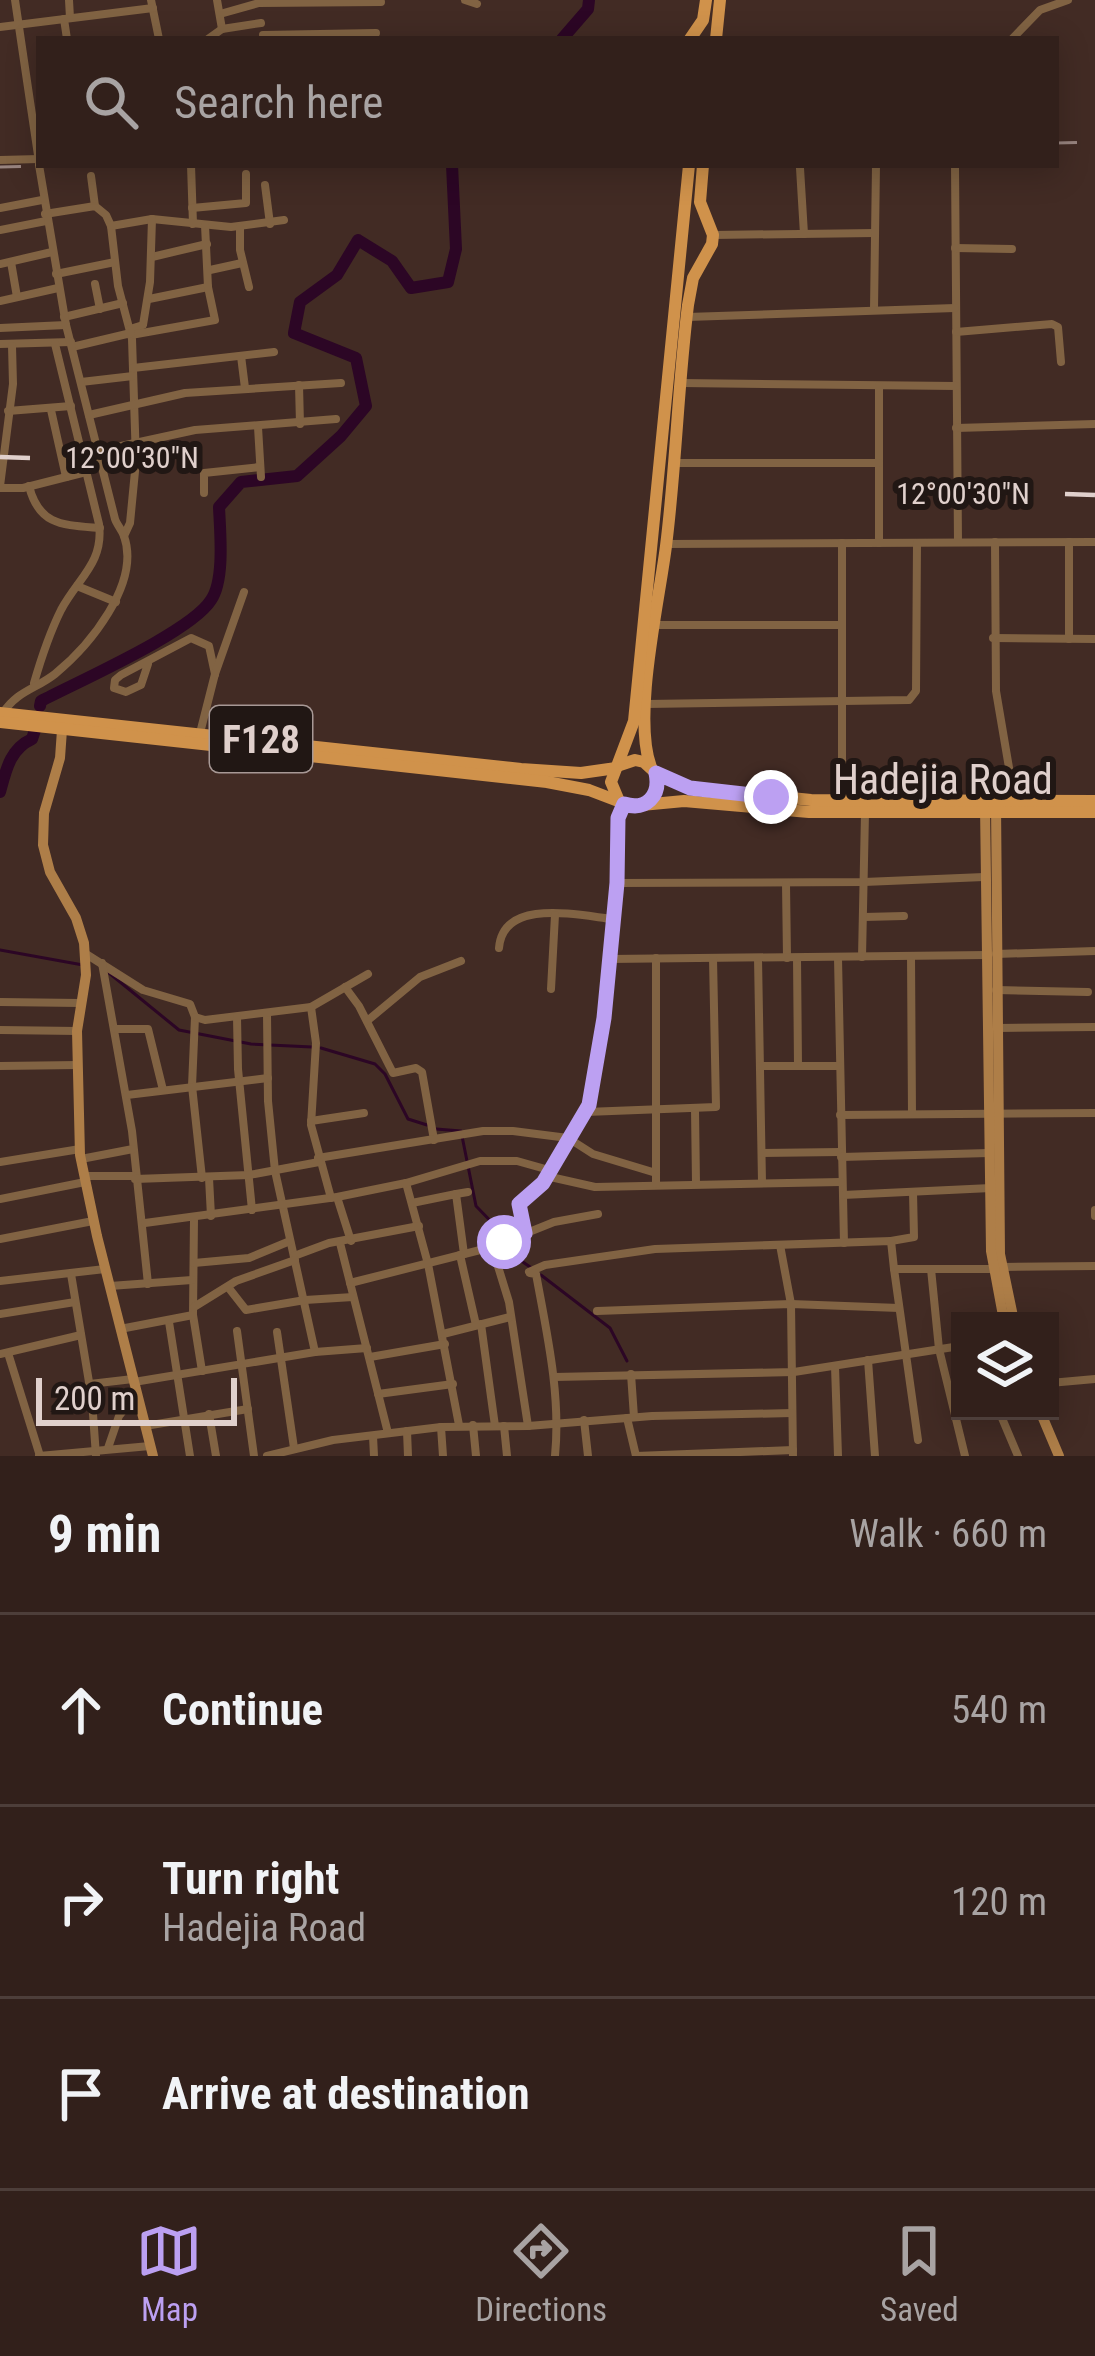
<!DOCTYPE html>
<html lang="en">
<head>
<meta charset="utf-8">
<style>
  body { margin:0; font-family:"Roboto Condensed",sans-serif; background:#3a2824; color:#f1f3f6 }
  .controls { position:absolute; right:36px; bottom:36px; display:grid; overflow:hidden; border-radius:0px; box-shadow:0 6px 30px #0003 }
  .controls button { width:108px; height:108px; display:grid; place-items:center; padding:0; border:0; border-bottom:3px solid #4d3e3a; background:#32201b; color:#f1f3f6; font:60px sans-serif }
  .scale { position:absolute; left:36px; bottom:30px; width:201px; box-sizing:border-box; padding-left:12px; border:6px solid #e0d0cc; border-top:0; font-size:33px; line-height:42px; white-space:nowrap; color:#e0d0cc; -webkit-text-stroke:9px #211714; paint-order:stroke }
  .stop { position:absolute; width:36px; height:36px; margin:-27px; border:9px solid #bca0f2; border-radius:50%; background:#fff }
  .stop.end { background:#bca0f2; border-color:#fff; box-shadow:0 3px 12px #0008 }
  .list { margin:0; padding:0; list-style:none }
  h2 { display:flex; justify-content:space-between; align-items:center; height:156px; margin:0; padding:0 48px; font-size:51px }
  h2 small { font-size:39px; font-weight:400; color:#a8a3a3 }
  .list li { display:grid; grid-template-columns:78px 1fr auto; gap:36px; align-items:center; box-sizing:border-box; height:192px; padding:0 48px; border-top:3px solid #4d3e3a }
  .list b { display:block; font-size:45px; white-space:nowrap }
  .list p { margin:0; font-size:39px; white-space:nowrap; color:#a8a3a3 }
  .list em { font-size:39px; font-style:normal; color:#a8a3a3 }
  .icon { flex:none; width:66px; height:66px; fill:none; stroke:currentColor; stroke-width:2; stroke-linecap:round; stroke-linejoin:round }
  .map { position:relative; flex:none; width:1095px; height:1456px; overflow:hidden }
  .search { position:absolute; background:#32201b; box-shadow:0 6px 30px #0003; left:36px; right:36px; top:36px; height:132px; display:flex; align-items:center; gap:30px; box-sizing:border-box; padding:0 42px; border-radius:0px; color:#a8a3a3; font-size:45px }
  .sheet { height:732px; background:#32201b }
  nav { display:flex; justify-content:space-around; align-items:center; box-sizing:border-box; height:168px; border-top:3px solid #4d3e3a; background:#32201b; font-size:33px; color:#a8a3a3 }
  nav a { display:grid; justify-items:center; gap:6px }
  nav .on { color:#bca0f2 }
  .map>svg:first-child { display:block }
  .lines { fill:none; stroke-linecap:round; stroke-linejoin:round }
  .stream { stroke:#2c0625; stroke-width:3 }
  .river { stroke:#2c0625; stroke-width:12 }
  .street { stroke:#816343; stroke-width:8 }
  .secondary { stroke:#ae7e48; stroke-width:10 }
  .primary { stroke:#d0924b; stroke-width:12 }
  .rail { stroke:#98847f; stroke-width:3; stroke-dasharray:21 21; stroke-linecap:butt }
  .route { stroke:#bca0f2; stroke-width:15 }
  .ticks { fill:none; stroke:#e0d0cc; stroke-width:4.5 }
  .labels { text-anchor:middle; stroke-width:12; stroke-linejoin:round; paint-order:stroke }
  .shield { fill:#211714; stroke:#a79895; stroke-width:3 }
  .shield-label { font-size:39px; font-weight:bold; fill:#e0d0cc }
  .street-label { font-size:42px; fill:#e0d0cc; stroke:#211714 }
  .ticks-label { font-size:30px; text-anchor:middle; fill:#e0d0cc; stroke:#211714; stroke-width:12; stroke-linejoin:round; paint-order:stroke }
</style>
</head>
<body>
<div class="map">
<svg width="1095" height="1456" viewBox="0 0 1095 1456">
  <rect width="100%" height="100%" fill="#422b24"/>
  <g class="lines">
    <g class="stream">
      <path d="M 0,950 L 83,965"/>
      <path d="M 109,973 L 179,1030 L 251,1044 L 312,1047"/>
      <path d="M 321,1048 L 375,1064 L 385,1074 L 408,1119 L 427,1125"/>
      <path d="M 436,1129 L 461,1131 L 476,1206 L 504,1235 L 520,1260 L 533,1269"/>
      <path d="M 541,1275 L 610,1328 L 627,1361"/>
    </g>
    <g class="river">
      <path d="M 562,39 L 588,9 L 589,0"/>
      <path d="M 40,706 L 41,701 C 79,681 191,632 211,600 C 225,580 220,531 219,507 L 241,482 L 297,476 L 341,436 L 366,406 L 356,358 L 294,333 L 300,302 L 337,275 L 358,240 L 392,261 L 411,288 L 448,282 L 456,249 L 452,165"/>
      <path d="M 0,792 C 6,770 10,749 32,739 L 35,730"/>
    </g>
    <g class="street">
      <path d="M 15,0 L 39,162"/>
      <path d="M 69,0 L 70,18"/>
      <path d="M 151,0 L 159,39"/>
      <path d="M 217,0 L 222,29"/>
      <path d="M 465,0 L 477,4"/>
      <path d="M 220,14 L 259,3 L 381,2"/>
      <path d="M 64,19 L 67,39"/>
      <path d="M 0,27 L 153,8"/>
      <path d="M 263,35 L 376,33"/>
      <path d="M 208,39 L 222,29 L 261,23"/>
      <path d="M 1012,39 L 1040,10 L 1068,0"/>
      <path d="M 0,160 L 39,159"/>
      <path d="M 191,165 L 193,224"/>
      <path d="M 955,165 L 958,542"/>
      <path d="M 800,168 L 804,234"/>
      <path d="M 91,176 L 95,206"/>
      <path d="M 265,185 L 270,224"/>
      <path d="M 0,208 L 42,200"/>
      <path d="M 192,208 L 246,203 L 246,174"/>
      <path d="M 45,214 L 95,206 L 106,215 L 111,226 L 118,286 L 132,339 L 136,461 L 130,523 L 124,536"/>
      <path d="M 111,226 L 152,219 L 231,227 L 284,220"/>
      <path d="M 240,227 L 240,250 L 249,287"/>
      <path d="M 0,230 L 46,221"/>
      <path d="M 713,235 L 875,233"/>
      <path d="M 955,248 L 1012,249"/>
      <path d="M 152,257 L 207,244"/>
      <path d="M 11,262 L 17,297"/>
      <path d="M 0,264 L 52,252"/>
      <path d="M 210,270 L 242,263"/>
      <path d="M 56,274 L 115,262"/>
      <path d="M 95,284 L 100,309"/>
      <path d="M 149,299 L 208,287"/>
      <path d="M 0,301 L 58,288"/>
      <path d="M 874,309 L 876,165"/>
      <path d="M 64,317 L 123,303"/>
      <path d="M 687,317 L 955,308"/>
      <path d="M 0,328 L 66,325"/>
      <path d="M 130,329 L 143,325 L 150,282 L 152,219"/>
      <path d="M 956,332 L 1052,324 L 1058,327 L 1061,362"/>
      <path d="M 131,335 L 215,320 L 208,287 L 205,225"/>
      <path d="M 0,344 L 71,342"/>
      <path d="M 72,347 L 131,333"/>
      <path d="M 241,356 L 245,388"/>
      <path d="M 133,368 L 274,352"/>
      <path d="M 81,382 L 133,376"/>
      <path d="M 681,383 L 956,386"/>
      <path d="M 299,385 L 300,424"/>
      <path d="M 879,386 L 879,543"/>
      <path d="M 51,410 L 66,477"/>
      <path d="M 8,411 L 71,406"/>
      <path d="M 89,415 L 185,393 L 341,383"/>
      <path d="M 258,427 L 261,477"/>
      <path d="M 956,428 L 1095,424"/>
      <path d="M 98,451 L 195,430 L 336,419"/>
      <path d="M 674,463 L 879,463"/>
      <path d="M 0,486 L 13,384 L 12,346"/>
      <path d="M 29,486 C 39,526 63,525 100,528"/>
      <path d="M 0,488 L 23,488 L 86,472"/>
      <path d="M 204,493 L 204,473 L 260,467"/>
      <path d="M 995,542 L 996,691 L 1015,803"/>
      <path d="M 1069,542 L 1069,639"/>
      <path d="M 666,544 L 1095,542"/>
      <path d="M 77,586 L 116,602"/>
      <path d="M 655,625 L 842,625"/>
      <path d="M 993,638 L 1095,639"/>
      <path d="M 148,664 L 141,685 L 126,692 L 114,688 L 115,680 L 121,675 L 191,638 L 209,646 L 215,674"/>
      <path d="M 34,683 C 41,659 50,632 61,610 C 78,578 104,563 99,524 L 55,344"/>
      <path d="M 646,704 L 909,700 L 916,691 L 917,543"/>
      <path d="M 3,713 C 17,691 36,689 55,674 C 89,646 141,584 124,536 C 122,530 117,525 115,519 L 66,325 L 39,165"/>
      <path d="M 200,733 L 215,674 L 244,592"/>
      <path d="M 842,799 L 842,543"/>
      <path d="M 617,883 L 864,882 L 984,877"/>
      <path d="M 786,884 L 787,958"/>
      <path d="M 864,917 L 904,916"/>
      <path d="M 499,948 C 503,898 577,915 612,919"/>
      <path d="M 86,954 L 143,990 L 190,1004 L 195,1017 L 192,1086 L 202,1178"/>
      <path d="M 996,954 L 1095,951"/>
      <path d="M 911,956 L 912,1114"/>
      <path d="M 862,957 L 865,813"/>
      <path d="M 758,958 L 762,1182"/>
      <path d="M 797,958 L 798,1065"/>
      <path d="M 838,958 L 844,1243"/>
      <path d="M 609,959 L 987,955"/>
      <path d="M 102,963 L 132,1131 L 148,1284"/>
      <path d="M 345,987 L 359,1006 L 393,1073 L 416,1068 L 422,1072 L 434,1140"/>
      <path d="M 551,989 L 555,915"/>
      <path d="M 996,990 L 1088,992"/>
      <path d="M 0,1002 L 80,1003"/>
      <path d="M 311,1007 L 316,1043 L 311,1125 L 331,1198"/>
      <path d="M 267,1014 L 268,1101 L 275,1171 L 315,1352"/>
      <path d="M 195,1017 L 205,1020 L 311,1007 L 368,974"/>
      <path d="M 237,1017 L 238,1069 L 252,1210"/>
      <path d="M 367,1021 L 420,977 L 461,961"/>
      <path d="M 997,1028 L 1095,1027"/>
      <path d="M 115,1029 L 148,1029 L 163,1090"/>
      <path d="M 0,1030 L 77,1031"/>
      <path d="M 0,1066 L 78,1065"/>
      <path d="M 760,1066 L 839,1066"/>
      <path d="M 127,1095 L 268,1078"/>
      <path d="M 695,1109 L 696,1184"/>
      <path d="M 586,1112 L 716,1107 L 713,958"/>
      <path d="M 840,1115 L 1095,1113"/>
      <path d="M 311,1121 L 364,1113"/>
      <path d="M 762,1153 L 840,1152"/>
      <path d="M 841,1157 L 989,1153"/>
      <path d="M 318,1158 L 483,1131 L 513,1131 L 568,1138 L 593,1154 L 656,1173"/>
      <path d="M 81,1159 L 133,1149"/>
      <path d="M 0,1162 L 80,1149"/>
      <path d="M 85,1176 L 134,1176"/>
      <path d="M 546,1176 L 595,1187 L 841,1182"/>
      <path d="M 209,1178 L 211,1216"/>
      <path d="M 135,1179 L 249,1175 L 319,1162"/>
      <path d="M 406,1183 L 428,1264 L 459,1425"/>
      <path d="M 656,1184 L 656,958"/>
      <path d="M 456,1194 L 468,1192"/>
      <path d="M 843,1195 L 991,1188"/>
      <path d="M 337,1197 L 351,1241"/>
      <path d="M 0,1199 L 85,1182"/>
      <path d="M 412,1203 L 456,1194 L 464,1254"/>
      <path d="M 1095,1210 L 1095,1216"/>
      <path d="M 194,1219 L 193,1315 L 202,1371"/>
      <path d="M 145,1223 L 337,1197 L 406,1183 L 480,1161 L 517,1161 L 549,1170"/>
      <path d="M 525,1233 L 519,1204 L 543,1183 L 589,1105 L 604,1018 L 617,883 L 618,818 L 624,804"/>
      <path d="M 0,1239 L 93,1221"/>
      <path d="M 891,1241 L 914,1237 L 913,1192"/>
      <path d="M 340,1243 L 388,1433"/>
      <path d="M 780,1245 L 791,1304 L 793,1456"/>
      <path d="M 492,1247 L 509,1302 L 528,1426"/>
      <path d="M 460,1255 L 476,1325"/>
      <path d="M 294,1256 L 329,1243 L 419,1226"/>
      <path d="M 194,1263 L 249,1258 L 290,1241"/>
      <path d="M 1001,1267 L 1095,1266"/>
      <path d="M 894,1269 L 918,1440"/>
      <path d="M 931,1269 L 939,1349 L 965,1456"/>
      <path d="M 529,1272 L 545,1265 L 655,1249 L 891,1241 L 894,1269 L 993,1269"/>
      <path d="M 530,1273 L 536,1274 C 547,1334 561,1395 555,1456"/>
      <path d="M 71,1274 L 92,1400 L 96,1456"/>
      <path d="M 0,1281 L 105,1269"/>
      <path d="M 350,1283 L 492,1247 L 554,1222 L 598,1214"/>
      <path d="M 110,1286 L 192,1280"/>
      <path d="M 228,1287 L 246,1310 L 305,1300 L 353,1297"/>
      <path d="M 194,1307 L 236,1281 L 295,1260"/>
      <path d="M 597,1311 L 791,1304 L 899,1308"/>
      <path d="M 0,1314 L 75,1302"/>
      <path d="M 169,1322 L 190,1456"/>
      <path d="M 481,1324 L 495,1426"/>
      <path d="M 120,1329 L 193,1315"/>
      <path d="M 237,1331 L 254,1456"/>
      <path d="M 277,1332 L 294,1448"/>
      <path d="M 443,1334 L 510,1317"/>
      <path d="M 8,1353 L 40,1456"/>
      <path d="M 0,1354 L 81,1335"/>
      <path d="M 370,1357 L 445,1344"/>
      <path d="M 868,1360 L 875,1456"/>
      <path d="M 835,1366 L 838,1456"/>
      <path d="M 631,1374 L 634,1417"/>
      <path d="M 554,1377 L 794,1372 L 960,1346"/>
      <path d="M 134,1382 L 315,1352 L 367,1348"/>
      <path d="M 1050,1383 L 1095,1379"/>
      <path d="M 90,1384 L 133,1379"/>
      <path d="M 378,1394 L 453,1384"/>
      <path d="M 999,1411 L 1018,1456"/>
      <path d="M 209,1414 L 216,1456"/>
      <path d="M 627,1418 L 636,1456 L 793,1450"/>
      <path d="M 584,1420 L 588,1456"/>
      <path d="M 473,1425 L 476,1456"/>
      <path d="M 145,1426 L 248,1409"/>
      <path d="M 504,1426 L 507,1456"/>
      <path d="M 441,1427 L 443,1456"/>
      <path d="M 407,1431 L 408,1456"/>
      <path d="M 373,1436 L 374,1456"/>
      <path d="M 108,1448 L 119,1416 L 137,1393"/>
      <path d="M 39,1456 L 150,1446"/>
      <path d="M 267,1456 L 333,1440 L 441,1427 L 528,1426 L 652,1416 L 792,1413"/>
    </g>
    <g class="secondary">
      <path d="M 62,730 L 60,758 L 44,813 L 43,845 L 50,872 L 76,918 L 84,943 L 86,975 L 77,1031 L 80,1155 L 97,1236 L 153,1456"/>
      <path d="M 996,804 L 1000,1254 L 1014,1321"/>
      <path d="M 985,806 L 991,1251 L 1004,1321"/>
      <path d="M 1040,1411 L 1059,1456"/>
    </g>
    <g class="primary">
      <path d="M 690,39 L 703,20 L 706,0"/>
      <path d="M 716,39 L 720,0"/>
      <path d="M 0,713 L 521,769 L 581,773 L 616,768"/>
      <path d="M 0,722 L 547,782 L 589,790 L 631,806 L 684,801 L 809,812 L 1095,812"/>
      <path d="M 620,765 L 635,760 L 644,762 L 656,773 L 690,788 L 811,800 L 1095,801"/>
      <path d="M 651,767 C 632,717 659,602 666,546 C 676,466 678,385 688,305 L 693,278 L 712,244 L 713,235 L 700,202 L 703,165"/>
      <path d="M 619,801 L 611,782 L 634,721 L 689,165"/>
    </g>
    <g class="rail">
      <path d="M 1056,143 L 1095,142"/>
      <path d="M 0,167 L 88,165"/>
    </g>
  </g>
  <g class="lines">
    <path class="route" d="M 504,1242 L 525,1233 L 519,1204 L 543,1183 L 589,1105 L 604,1018 L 617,883 L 618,818 L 624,804 C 646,811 661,796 656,773 L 690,788 L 771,797"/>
  </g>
  <path class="ticks" d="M 0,457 L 30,458M 1065,494 L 1095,495"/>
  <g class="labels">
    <rect class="shield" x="210" y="706" width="102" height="66" rx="9"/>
    <g class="shield-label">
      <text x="261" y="753">F128</text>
    </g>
    <g class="street-label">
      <text x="943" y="794">Hadejia Road</text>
    </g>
  </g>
  <g class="ticks-label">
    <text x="132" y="468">12°00'30"N</text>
    <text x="963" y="504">12°00'30"N</text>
  </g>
</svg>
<div class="controls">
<button><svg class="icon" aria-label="layers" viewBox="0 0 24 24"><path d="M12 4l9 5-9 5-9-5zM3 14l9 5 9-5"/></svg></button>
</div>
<div class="scale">200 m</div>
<div class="stop" style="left:504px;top:1242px"></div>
<div class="stop end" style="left:771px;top:797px"></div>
<div class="search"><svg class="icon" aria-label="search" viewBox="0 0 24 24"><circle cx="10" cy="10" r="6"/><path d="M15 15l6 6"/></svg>Search here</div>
</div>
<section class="sheet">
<h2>9 min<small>Walk · 660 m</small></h2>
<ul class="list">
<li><svg class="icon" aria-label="ahead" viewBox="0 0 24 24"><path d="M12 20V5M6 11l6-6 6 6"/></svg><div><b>Continue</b></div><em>540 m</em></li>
<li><svg class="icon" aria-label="right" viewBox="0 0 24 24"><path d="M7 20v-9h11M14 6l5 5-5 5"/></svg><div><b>Turn right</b><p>Hadejia Road</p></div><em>120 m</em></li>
<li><svg class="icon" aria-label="arrive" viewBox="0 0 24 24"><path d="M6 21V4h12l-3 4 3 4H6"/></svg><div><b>Arrive at destination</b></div></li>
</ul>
</section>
<nav>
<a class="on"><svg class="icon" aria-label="map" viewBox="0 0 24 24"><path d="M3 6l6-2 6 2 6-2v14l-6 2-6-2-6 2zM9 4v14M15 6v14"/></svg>Map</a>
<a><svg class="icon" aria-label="directions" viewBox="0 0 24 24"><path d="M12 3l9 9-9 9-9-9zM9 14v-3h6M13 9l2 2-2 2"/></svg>Directions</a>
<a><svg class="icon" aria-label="saved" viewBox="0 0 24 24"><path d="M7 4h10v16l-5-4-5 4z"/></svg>Saved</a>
</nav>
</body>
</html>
